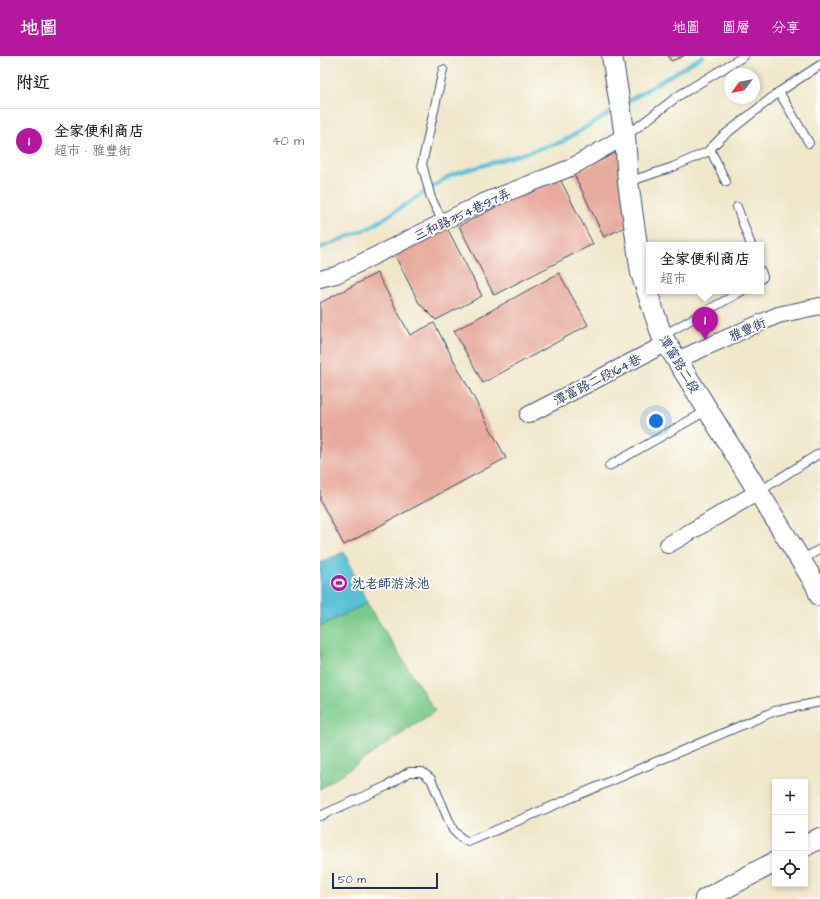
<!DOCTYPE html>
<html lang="zh-TW">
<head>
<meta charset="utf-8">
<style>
  body { margin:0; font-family:"Architects Daughter","LXGW WenKai TC",sans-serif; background:#f6f6f6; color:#222 }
  .controls { position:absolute; right:12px; bottom:12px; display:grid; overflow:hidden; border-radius:0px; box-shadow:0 2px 6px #0003 }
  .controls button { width:36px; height:36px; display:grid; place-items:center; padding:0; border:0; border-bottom:1px solid #e0e0e0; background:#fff; color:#222; font:20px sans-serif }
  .compass { position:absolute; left:404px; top:12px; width:36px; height:36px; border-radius:50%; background:#fff; box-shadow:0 2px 6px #0003; rotate:238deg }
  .scale { position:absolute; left:12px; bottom:10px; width:106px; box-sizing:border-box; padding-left:4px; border:2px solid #1b2f5e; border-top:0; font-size:11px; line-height:14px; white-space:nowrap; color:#1b2f5e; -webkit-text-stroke:3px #fdfcf7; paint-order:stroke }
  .you { position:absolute; left:336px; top:365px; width:14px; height:14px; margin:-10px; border:3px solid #fff; border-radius:50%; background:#1a73e8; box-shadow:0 0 0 6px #1a73e833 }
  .badge { display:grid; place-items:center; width:26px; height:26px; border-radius:50%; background:#b5179e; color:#fff; font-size:13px; font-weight:700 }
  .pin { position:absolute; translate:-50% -33px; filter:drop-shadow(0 1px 2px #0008) }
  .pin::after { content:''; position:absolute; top:21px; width:14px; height:12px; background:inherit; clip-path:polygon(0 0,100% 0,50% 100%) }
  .popup { position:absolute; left:326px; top:186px; width:118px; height:52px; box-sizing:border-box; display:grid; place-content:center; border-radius:0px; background:#fff; filter:drop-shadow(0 1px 3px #0005); font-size:13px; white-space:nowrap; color:#767676 }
  .popup b { font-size:15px; color:#222 }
  .popup::after { content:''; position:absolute; left:50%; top:100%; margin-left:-8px; border:8px solid transparent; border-top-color:#fff }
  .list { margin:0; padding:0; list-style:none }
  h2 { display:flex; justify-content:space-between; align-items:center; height:52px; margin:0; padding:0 16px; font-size:17px }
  h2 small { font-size:13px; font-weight:400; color:#767676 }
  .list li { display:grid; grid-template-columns:26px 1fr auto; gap:12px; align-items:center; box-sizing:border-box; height:64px; padding:0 16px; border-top:1px solid #e0e0e0 }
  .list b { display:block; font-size:15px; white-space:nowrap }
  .list p { margin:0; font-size:13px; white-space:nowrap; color:#767676 }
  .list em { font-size:13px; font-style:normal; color:#767676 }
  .icon { flex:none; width:22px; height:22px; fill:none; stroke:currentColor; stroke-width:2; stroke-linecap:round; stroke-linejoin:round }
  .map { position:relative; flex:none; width:500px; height:843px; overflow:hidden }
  header { display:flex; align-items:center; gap:24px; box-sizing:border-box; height:56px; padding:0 20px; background:#b5179e; color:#fff }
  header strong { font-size:19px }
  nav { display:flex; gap:22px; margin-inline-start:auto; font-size:14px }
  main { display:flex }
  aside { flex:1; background:#fff }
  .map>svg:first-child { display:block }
  .green { fill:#7cca8a; stroke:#4c7c74 }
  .water { fill:#59c1d6; stroke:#3a789a }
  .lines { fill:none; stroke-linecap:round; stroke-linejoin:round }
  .stream { stroke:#59c1d6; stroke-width:4 }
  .building { fill:#e7ab9e }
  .service-casing { stroke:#3b4b6e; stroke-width:10 }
  .minor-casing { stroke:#3b4b6e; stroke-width:18 }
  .tertiary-casing { stroke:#3b4b6e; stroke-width:22 }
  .service { stroke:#fff; stroke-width:8 }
  .minor { stroke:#fff; stroke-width:16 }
  .tertiary { stroke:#fff; stroke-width:20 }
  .labels { text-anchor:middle; stroke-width:4; stroke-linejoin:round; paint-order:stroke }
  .street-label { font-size:13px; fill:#1b2f5e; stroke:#fdfcf7 }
  .poi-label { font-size:13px; fill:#1b2f5e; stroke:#fdfcf7; text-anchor:start }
</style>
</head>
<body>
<header>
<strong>地圖</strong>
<nav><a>地圖</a><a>圖層</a><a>分享</a></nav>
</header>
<main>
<aside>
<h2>附近<small></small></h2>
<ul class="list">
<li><span class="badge">1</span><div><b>全家便利商店</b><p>超市 · 雅豐街</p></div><em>40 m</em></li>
</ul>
</aside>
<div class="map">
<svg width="500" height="843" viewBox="0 0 500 843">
  <rect width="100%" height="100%" fill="#fdfcf7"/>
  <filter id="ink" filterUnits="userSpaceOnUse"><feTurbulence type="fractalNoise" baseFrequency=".025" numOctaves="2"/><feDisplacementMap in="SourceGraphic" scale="8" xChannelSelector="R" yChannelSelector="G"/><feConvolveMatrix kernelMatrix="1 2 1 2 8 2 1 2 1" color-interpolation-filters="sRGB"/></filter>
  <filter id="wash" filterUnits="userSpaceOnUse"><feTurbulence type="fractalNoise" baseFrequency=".012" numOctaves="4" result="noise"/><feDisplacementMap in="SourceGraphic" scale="16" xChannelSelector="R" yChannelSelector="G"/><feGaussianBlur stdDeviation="0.9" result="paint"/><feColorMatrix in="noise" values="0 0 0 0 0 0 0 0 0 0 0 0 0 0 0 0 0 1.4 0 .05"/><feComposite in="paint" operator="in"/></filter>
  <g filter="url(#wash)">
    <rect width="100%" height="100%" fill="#f0e7cb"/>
    <path class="green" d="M 47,547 L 115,655 L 0,733 L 0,570 Z"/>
    <path class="water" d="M 24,496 L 47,547 L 0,570 L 0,507 Z"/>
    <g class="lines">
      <g class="stream">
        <path d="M 305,47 L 383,0"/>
        <path d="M 0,192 L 51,171 L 131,119 L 242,86 L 296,53"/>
      </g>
    </g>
    <g id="blocks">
      <g class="building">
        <path d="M 348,0 L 364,0 L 351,5 Z"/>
        <path d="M 299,95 L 313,167 L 284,181 L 254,118 Z"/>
        <path d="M 238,119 L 273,188 L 174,239 L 139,170 Z"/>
        <path d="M 124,166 L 162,240 L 116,264 L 99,247 L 70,190 Z"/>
        <path d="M 57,217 L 90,279 L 114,267 L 186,402 L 24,489 L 0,444 L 0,247 Z"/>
        <path d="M 239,217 L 268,269 L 163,327 L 134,275 Z"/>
      </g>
    </g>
  </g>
  <g filter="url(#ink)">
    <use href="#blocks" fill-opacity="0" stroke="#3b4b6e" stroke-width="1"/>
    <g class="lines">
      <defs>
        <g id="service">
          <path d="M 459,36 L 489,87"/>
          <path d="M 306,80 L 358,40 L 424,0"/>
          <path d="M 390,93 L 406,126"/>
          <path d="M 308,126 L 353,111 L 387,96 L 402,81 L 459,36 L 500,9"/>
          <path d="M 417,151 L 431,189"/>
          <path d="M 123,166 L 111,142 L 102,108 L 123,14"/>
          <path d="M 441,215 L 443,221 L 441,223"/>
          <path d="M 342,280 L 422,235"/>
          <path d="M 289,410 L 388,354"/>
          <path d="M 438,436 L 500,397"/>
          <path d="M 480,505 L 500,493"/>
          <path d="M 0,760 L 67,730 L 89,716 L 102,716 L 111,723 L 133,774 L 141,782 L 148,786 L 455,655 L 500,646"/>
        </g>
        <g id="minor">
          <path d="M 0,223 L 16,219 L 161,147 L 250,112 L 305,80"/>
          <path d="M 357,304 L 458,259 L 500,250"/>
          <path d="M 208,359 L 347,287"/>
          <path d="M 348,489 L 438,436"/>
        </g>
        <g id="tertiary">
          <path d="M 292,0 L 305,80 L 308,126 L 321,217 L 342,280 L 496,529 L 500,540"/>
          <path d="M 485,790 L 500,782"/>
          <path d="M 385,843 L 455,806"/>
        </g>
      </defs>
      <use href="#service" class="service-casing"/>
      <use href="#minor" class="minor-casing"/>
      <use href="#tertiary" class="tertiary-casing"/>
      <use href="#service" class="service"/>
      <use href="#minor" class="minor"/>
      <use href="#tertiary" class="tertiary"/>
    </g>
  </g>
  <defs>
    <symbol id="stadium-disc" viewBox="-11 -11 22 22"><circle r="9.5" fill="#b5179e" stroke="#fdfcf7"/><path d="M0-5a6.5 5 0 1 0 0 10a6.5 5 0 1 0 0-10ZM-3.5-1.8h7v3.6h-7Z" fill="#fff"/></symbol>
  </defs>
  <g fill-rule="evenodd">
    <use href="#stadium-disc" x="9" y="517" width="20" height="20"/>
  </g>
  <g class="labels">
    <g class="street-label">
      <text transform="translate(142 158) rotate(-25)" y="5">三和路354巷97弄</text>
      <text transform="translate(427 273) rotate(-24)" y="5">雅豐街</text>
      <text transform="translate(360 308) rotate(59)" y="5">潭富路二段</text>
      <text transform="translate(277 323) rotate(-27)" y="5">潭富路二段164巷</text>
    </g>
    <g class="poi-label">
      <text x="32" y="532">沈老師游泳池</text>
    </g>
  </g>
</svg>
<div class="controls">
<button>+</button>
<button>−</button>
<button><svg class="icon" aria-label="locate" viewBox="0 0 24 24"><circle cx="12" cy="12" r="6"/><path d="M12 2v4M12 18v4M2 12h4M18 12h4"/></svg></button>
</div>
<svg class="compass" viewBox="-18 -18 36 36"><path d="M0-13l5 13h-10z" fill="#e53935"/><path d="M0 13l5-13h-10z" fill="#767676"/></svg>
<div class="scale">50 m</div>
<div class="you"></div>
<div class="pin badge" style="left:385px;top:284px">1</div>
<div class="popup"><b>全家便利商店</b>超市</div>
</div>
</main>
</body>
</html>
